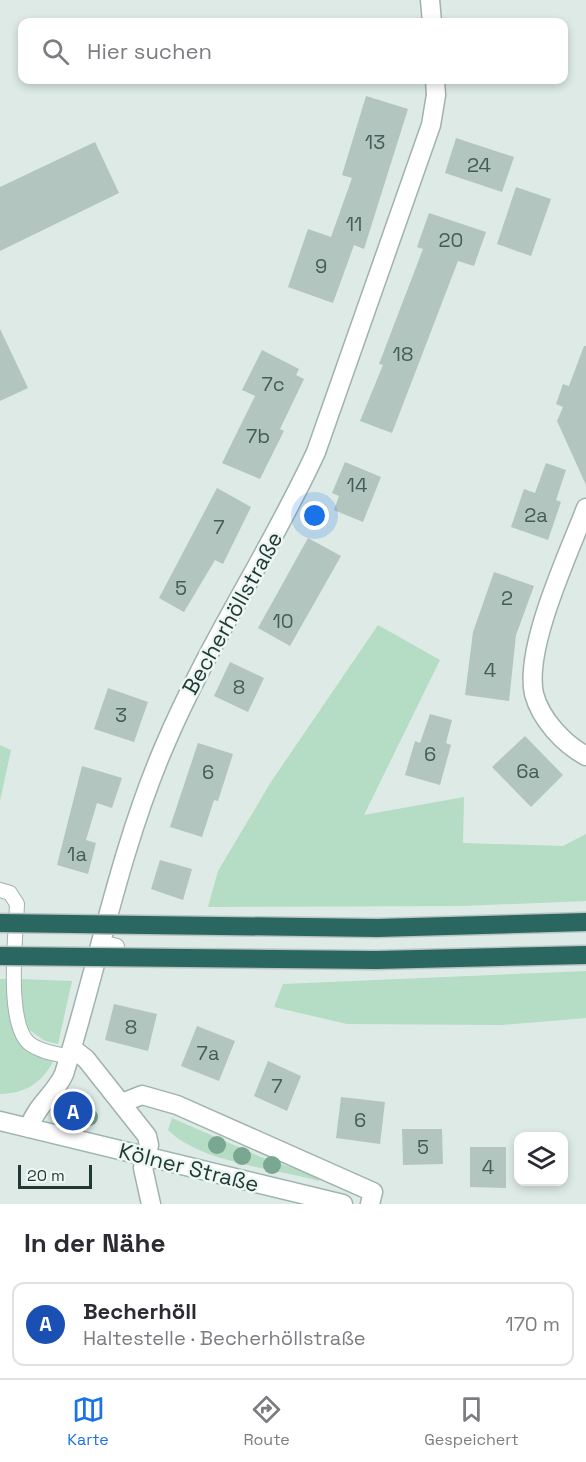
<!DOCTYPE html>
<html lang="de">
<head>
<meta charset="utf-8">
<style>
  body { margin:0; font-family:"Space Grotesk",sans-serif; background:#f2f2f3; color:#2b2b33 }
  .controls { position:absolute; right:18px; bottom:18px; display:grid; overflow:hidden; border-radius:12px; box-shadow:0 3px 9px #0003 }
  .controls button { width:54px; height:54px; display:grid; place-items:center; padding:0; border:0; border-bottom:2px solid #e1e1e2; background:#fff; color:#2b2b33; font:30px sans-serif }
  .scale { position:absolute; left:18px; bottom:15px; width:74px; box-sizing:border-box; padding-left:6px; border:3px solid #1f3a35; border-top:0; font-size:16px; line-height:21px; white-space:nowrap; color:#1f3a35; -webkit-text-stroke:4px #eef7f3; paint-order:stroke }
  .you { position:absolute; left:315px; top:516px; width:21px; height:21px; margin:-15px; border:4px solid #fff; border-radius:50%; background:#1a73e8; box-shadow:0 0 0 9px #1a73e833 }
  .badge { display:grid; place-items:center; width:39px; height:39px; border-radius:50%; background:#1a73e8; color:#fff; font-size:20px; font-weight:700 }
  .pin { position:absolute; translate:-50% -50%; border:3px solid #fff; box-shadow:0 2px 6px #0006 }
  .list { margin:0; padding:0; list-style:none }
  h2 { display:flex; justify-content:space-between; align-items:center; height:78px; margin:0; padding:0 24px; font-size:26px }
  h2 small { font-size:20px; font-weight:400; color:#7c7c81 }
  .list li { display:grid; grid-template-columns:39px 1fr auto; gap:18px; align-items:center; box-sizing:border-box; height:84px; margin:0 12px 12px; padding:0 12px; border:2px solid #e1e1e2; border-radius:12px }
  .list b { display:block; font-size:22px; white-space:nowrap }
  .list p { margin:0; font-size:20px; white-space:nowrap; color:#7c7c81 }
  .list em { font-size:20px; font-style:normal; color:#7c7c81 }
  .icon { flex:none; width:33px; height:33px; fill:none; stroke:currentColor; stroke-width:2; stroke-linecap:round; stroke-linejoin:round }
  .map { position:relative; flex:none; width:586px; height:1204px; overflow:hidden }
  .search { position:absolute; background:#fff; box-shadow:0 3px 9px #0003; left:18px; right:18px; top:18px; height:66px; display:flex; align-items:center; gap:15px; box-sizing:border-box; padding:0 21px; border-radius:12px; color:#7c7c81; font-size:22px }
  .sheet { height:174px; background:#fff }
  nav { display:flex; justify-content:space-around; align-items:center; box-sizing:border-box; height:84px; border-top:2px solid #e1e1e2; background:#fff; font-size:16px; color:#7c7c81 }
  nav a { display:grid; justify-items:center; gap:3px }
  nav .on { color:#1a73e8 }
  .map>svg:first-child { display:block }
  .green { fill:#b5dcc4 }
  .building { fill:#b3c5bf }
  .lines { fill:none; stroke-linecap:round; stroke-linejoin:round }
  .lane-casing { stroke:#a0b2ad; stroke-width:16 }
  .street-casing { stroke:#a0b2ad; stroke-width:21 }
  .secondary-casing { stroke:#9cb6af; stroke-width:21 }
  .highway-casing { stroke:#bcc4c2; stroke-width:21 }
  .lane { stroke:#fff; stroke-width:14 }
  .street { stroke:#fff; stroke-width:18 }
  .secondary { stroke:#fff; stroke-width:18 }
  .highway { stroke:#2a6760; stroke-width:18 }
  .highway-bridge-casing { stroke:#bcc4c2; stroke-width:21; stroke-linecap:butt }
  .highway-bridge { stroke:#2a6760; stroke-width:18 }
  .tree { fill:#79a791 }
  .labels { text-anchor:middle; stroke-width:5; stroke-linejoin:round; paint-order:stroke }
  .number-label { font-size:20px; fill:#445d58 }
  .street-label { font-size:22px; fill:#1f3a35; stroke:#eef7f3 }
</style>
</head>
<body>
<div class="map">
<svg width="586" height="1204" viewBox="0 0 586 1204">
  <rect width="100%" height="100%" fill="#ddeae6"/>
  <g class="green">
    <path d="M 378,625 L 440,660 L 364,815 L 464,797 L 463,843 L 563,846 L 586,834 L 586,901 L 463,906 L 208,907 L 218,871 L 271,782 Z"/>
    <path d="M 0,745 L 11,750 L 0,801 Z"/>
    <path d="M 586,971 L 586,1018 L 502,1025 L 347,1024 L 274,1007 L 283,984 Z"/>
    <path d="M 0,979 L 7,979 C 9,1019 9,1049 53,1062 C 40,1084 26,1093 0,1094 Z"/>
    <path d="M 20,979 L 72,981 L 58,1044 L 45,1041 L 28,1029 L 21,1003 Z"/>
    <path d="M 172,1118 L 261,1157 L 318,1177 L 319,1181 C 274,1168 201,1163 168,1130 Z"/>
  </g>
  <g class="building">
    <path d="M 366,96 L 408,109 L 364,249 L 354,245 L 333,303 L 288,287 L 308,229 L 331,237 L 352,178 L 342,175 Z"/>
    <path d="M 456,138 L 514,157 L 502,192 L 445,173 Z"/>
    <path d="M 95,142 L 119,193 L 0,251 L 0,187 Z"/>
    <path d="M 516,187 L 551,199 L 531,256 L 497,244 Z"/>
    <path d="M 429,213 L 486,232 L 474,266 L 458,261 L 392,433 L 360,421 L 383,365 L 379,364 L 423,249 L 417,247 Z"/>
    <path d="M 0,329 L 28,388 L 0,401 Z"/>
    <path d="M 584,346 L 586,346 L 586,485 L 557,421 L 563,407 L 556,404 L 563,384 L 569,386 Z"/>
    <path d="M 262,350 L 299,369 L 296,375 L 304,379 L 280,429 L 284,431 L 260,479 L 222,463 L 255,396 L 242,390 Z"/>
    <path d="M 345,462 L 381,477 L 363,522 L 334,510 L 339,496 L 332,493 Z"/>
    <path d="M 546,463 L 566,470 L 556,500 L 561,502 L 548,540 L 511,527 L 524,489 L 535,493 Z"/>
    <path d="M 217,488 L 251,507 L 223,564 L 215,560 L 184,612 L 159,598 Z"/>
    <path d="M 308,538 L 341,556 L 290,646 L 258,628 Z"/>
    <path d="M 494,572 L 534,586 L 516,635 L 509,701 L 465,695 L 473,632 Z"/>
    <path d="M 230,662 L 264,678 L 248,712 L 214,696 Z"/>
    <path d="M 108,688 L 148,702 L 134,742 L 94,729 Z"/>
    <path d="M 430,714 L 452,720 L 446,743 L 451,745 L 440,785 L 405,775 L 415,741 L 420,743 Z"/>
    <path d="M 525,736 L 563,775 L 531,807 L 492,767 Z"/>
    <path d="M 198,743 L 233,754 L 218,801 L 214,800 L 202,837 L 170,827 Z"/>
    <path d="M 82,766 L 122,778 L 112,808 L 97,803 L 86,840 L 96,843 L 88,874 L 57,865 Z"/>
    <path d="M 160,860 L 192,869 L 183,900 L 151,889 Z"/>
    <path d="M 114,1004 L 157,1014 L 148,1051 L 105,1040 Z"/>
    <path d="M 197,1026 L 235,1041 L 219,1081 L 181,1066 Z"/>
    <path d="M 268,1061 L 301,1076 L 287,1111 L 254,1096 Z"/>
    <path d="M 341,1097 L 385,1102 L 380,1144 L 336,1138 Z"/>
    <path d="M 402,1129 L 442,1129 L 443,1164 L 403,1165 Z"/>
    <path d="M 470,1147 L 506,1147 L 506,1188 L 470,1187 Z"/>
  </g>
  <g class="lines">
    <defs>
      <g id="lane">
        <path d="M 0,890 L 10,893 L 17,904 C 16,934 5,1025 30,1044 C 41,1052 57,1054 70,1057"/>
        <path d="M 101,942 L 117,946"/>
      </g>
      <g id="street">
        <path d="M 430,0 L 432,22"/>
        <path d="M 586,508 C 569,553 524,647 534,694 C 541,720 564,744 586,756"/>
        <path d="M 73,1049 L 86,1059 L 147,1136 L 149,1145 L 143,1168 L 151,1204"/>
        <path d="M 122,1103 L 142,1095 L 177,1105 L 373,1192 L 370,1204"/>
        <path d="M 29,1128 C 35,1107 55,1094 64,1074 C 98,965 119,852 164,747 C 207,645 270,552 316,452 L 431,125 L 436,95 L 435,80"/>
      </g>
      <path id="secondary" d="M 0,1121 L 343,1204"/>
      <g id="highway">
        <path d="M 377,928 L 586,922"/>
        <path d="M 376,960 L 586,955"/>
      </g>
    </defs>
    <use href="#lane" class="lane-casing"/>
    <use href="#street" class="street-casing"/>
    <use href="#secondary" class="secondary-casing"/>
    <use href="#highway" class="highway-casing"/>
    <use href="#lane" class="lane"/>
    <use href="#street" class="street"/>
    <use href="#secondary" class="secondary"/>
    <use href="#highway" class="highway"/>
    <defs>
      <g id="highway-bridge">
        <path d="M 0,923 L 377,928"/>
        <path d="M 0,956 L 376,960"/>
      </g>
    </defs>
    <use href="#highway-bridge" class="highway-bridge-casing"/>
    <use href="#highway-bridge" class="highway-bridge"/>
  </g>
  <g class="tree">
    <circle cx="89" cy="1117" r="9"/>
    <circle cx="217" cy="1145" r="9"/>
    <circle cx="242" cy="1156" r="9"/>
    <circle cx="272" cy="1165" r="9"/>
  </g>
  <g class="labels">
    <g class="number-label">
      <text x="375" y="149">13</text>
      <text x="479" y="172">24</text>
      <text x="354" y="231">11</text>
      <text x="451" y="247">20</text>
      <text x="321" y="273">9</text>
      <text x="403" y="361">18</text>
      <text x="273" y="391">7c</text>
      <text x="258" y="443">7b</text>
      <text x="357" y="492">14</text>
      <text x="536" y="522">2a</text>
      <text x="219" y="534">7</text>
      <text x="181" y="595">5</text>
      <text x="507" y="605">2</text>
      <text x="283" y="628">10</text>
      <text x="490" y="677">4</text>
      <text x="239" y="694">8</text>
      <text x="121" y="722">3</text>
      <text x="430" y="761">6</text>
      <text x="528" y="778">6a</text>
      <text x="208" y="779">6</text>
      <text x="77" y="861">1a</text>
      <text x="131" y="1034">8</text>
      <text x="208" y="1060">7a</text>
      <text x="277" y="1093">7</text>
      <text x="360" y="1127">6</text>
      <text x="423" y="1154">5</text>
      <text x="488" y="1174">4</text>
    </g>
    <g class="street-label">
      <text transform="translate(232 613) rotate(-61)" y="8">Becherhöllstraße</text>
      <text transform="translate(189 1167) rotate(14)" y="8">Kölner Straße</text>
    </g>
  </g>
</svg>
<div class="controls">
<button><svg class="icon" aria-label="layers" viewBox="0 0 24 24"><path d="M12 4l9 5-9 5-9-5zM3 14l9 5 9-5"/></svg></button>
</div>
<div class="scale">20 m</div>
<div class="you"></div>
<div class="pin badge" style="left:73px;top:1111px;background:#1a4fb4">A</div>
<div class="search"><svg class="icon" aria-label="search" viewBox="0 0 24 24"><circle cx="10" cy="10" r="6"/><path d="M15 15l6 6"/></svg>Hier suchen</div>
</div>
<section class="sheet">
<h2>In der Nähe<small></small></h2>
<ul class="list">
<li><span class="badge" style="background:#1a4fb4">A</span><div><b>Becherhöll</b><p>Haltestelle · Becherhöllstraße</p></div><em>170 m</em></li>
</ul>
</section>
<nav>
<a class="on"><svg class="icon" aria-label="map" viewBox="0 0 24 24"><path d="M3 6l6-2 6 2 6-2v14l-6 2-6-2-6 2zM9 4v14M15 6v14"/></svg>Karte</a>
<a><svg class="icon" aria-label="directions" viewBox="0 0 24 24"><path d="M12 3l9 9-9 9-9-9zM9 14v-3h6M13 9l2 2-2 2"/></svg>Route</a>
<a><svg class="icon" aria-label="saved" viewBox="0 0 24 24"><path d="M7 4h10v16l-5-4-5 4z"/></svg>Gespeichert</a>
</nav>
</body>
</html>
